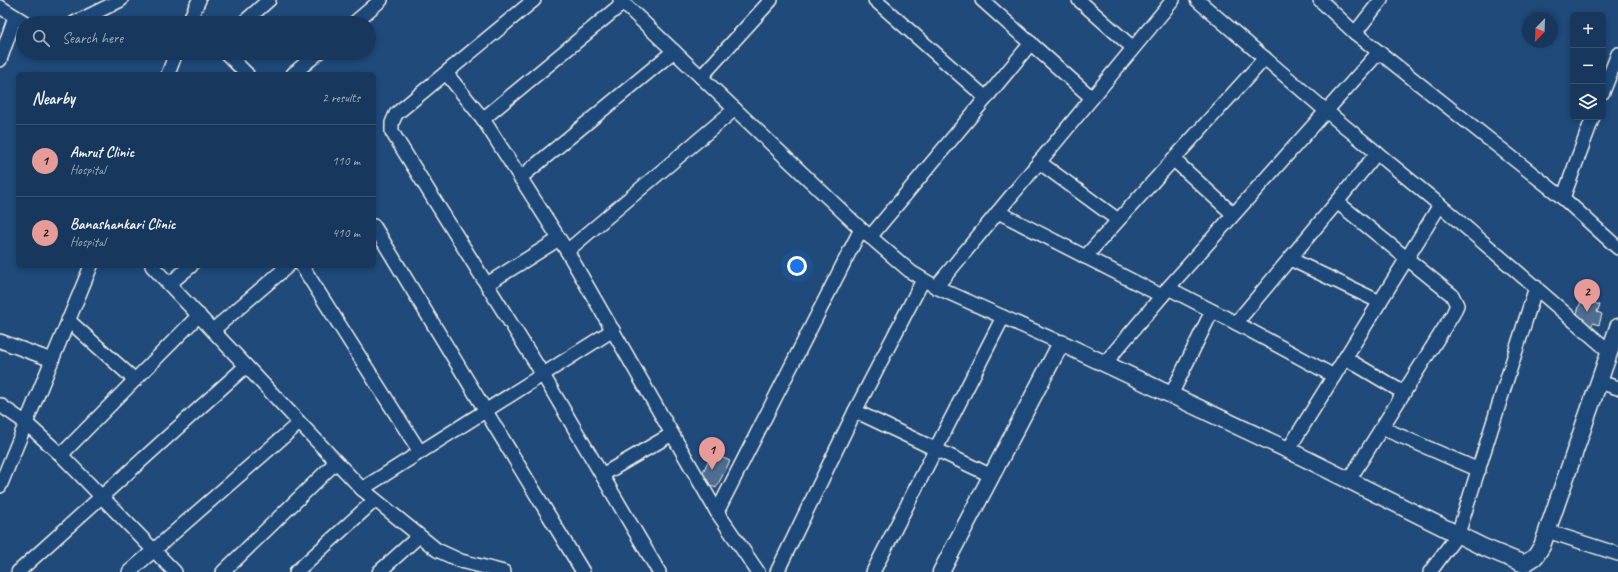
<!DOCTYPE html>
<html lang="en">
<head>
<meta charset="utf-8">
<style>
  body { margin:0; font-family:Caveat,sans-serif; background:#244365; color:#f1f3f6 }
  .controls { position:absolute; right:12px; top:12px; display:grid; overflow:hidden; border-radius:6px; box-shadow:0 2px 6px #0003 }
  .controls button { width:36px; height:36px; display:grid; place-items:center; padding:0; border:0; border-bottom:1px solid #365272; background:#17385c; color:#f1f3f6; font:20px sans-serif }
  .compass { position:absolute; left:1522px; top:12px; width:36px; height:36px; border-radius:50%; background:#17385c; box-shadow:0 2px 6px #0003; rotate:203deg }
  .you { position:absolute; left:797px; top:266px; width:14px; height:14px; margin:-10px; border:3px solid #fff; border-radius:50%; background:#1a73e8; box-shadow:0 0 0 6px #1a73e833 }
  .badge { display:grid; place-items:center; width:26px; height:26px; border-radius:50%; background:#e69b98; color:#111; font-size:13px; font-weight:700 }
  .pin { position:absolute; translate:-50% -33px; filter:drop-shadow(0 1px 2px #0008) }
  .pin::after { content:''; position:absolute; top:21px; width:14px; height:12px; background:inherit; clip-path:polygon(0 0,100% 0,50% 100%) }
  .list { margin:0; padding:0; list-style:none }
  h2 { display:flex; justify-content:space-between; align-items:center; height:52px; margin:0; padding:0 16px; font-size:17px }
  h2 small { font-size:13px; font-weight:400; color:#9eacbb }
  .list li { display:grid; grid-template-columns:26px 1fr auto; gap:12px; align-items:center; box-sizing:border-box; height:72px; padding:0 16px; border-top:1px solid #365272 }
  .list b { display:block; font-size:15px; white-space:nowrap }
  .list p { margin:0; font-size:13px; white-space:nowrap; color:#9eacbb }
  .list em { font-size:13px; font-style:normal; color:#9eacbb }
  .icon { flex:none; width:22px; height:22px; fill:none; stroke:currentColor; stroke-width:2; stroke-linecap:round; stroke-linejoin:round }
  .map { position:relative; flex:none; width:1618px; height:572px; overflow:hidden }
  .search { position:absolute; background:#17385c; box-shadow:0 2px 6px #0003; left:16px; top:16px; width:360px; height:44px; display:flex; align-items:center; gap:10px; box-sizing:border-box; padding:0 14px; border-radius:22px; color:#9eacbb; font-size:15px }
  .panel { position:absolute; background:#17385c; box-shadow:0 2px 6px #0003; left:16px; top:72px; width:360px; height:196px; border-radius:6px }
  .map>svg:first-child { display:block }
  .building { fill:#4d6e92; stroke:#f4f1e8 }
  .lines { fill:none; stroke-linecap:round; stroke-linejoin:round }
  .minor-casing { stroke:#f4f1e8; stroke-width:16 }
  .tertiary-casing { stroke:#f4f1e8; stroke-width:19 }
  .minor { stroke:#1f4a7a; stroke-width:13 }
  .tertiary { stroke:#1f4a7a; stroke-width:16 }
</style>
</head>
<body>
<div class="map">
<svg width="1618" height="572" viewBox="0 0 1618 572">
  <rect width="100%" height="100%" fill="#1f4a7a"/>
  <filter id="ink" filterUnits="userSpaceOnUse"><feTurbulence type="fractalNoise" baseFrequency=".025" numOctaves="2"/><feDisplacementMap in="SourceGraphic" scale="8" xChannelSelector="R" yChannelSelector="G"/><feConvolveMatrix kernelMatrix="1 2 1 2 8 2 1 2 1" color-interpolation-filters="sRGB"/></filter>
  <g filter="url(#ink)">
    <g class="building">
      <path d="M 1582,298 L 1600,305 L 1597,312 L 1602,314 L 1599,325 L 1593,323 L 1591,327 L 1576,316 Z"/>
      <path d="M 712,453 L 730,461 L 716,488 L 699,480 Z"/>
    </g>
    <g class="lines">
      <defs>
        <g id="minor">
          <path d="M 534,0 L 396,114 L 392,123 L 392,132 L 543,375 L 659,572"/>
          <path d="M 620,0 L 861,229 L 911,272 L 936,287 L 1061,343"/>
          <path d="M 982,0 L 1092,98"/>
          <path d="M 1079,0 L 1133,48"/>
          <path d="M 1197,0 L 1325,110 L 1440,205 L 1610,352"/>
          <path d="M 1320,0 L 1355,33 L 1563,198 L 1618,248"/>
          <path d="M 623,3 L 483,119 L 567,251 L 717,512 L 758,572"/>
          <path d="M 0,7 L 26,23"/>
          <path d="M 74,23 L 121,0"/>
          <path d="M 188,23 L 199,0"/>
          <path d="M 243,23 L 269,0"/>
          <path d="M 354,23 L 381,0"/>
          <path d="M 1355,33 L 1381,0"/>
          <path d="M 226,53 L 247,74"/>
          <path d="M 0,60 L 15,17"/>
          <path d="M 446,73 L 483,119"/>
          <path d="M 168,74 L 176,53"/>
          <path d="M 293,74 L 318,53"/>
          <path d="M 701,77 L 771,0"/>
          <path d="M 1603,92 L 1618,54"/>
          <path d="M 986,98 L 1031,43"/>
          <path d="M 1173,159 L 1233,214"/>
          <path d="M 1039,162 L 1118,220"/>
          <path d="M 520,178 L 674,51"/>
          <path d="M 1563,198 L 1593,117"/>
          <path d="M 1337,202 L 1377,153"/>
          <path d="M 998,212 L 1162,296"/>
          <path d="M 374,226 L 583,572"/>
          <path d="M 870,237 L 986,98 L 875,0"/>
          <path d="M 567,251 L 735,109"/>
          <path d="M 1085,257 L 1265,58"/>
          <path d="M 1290,259 L 1380,302"/>
          <path d="M 152,266 L 362,489 L 613,330"/>
          <path d="M 302,266 L 420,452"/>
          <path d="M 169,284 L 191,266"/>
          <path d="M 487,284 L 559,239"/>
          <path d="M 936,287 L 1173,0"/>
          <path d="M 68,320 L 135,380"/>
          <path d="M 1236,323 L 1334,376"/>
          <path d="M 213,330 L 288,266"/>
          <path d="M 0,341 L 52,360"/>
          <path d="M 1345,358 L 1404,393"/>
          <path d="M 1105,363 L 1167,290"/>
          <path d="M 1599,382 L 1618,388"/>
          <path d="M 1171,395 L 1212,311"/>
          <path d="M 0,405 L 26,423 L 91,266"/>
          <path d="M 855,411 L 992,476"/>
          <path d="M 1382,428 L 1479,470"/>
          <path d="M 1288,450 L 1440,205"/>
          <path d="M 61,455 L 199,315"/>
          <path d="M 602,475 L 672,434"/>
          <path d="M 1349,480 L 1453,314 L 1457,305 L 1452,295 L 1337,202 L 1236,323 L 1168,288 L 1379,52"/>
          <path d="M 0,486 L 26,423 L 61,455 L 175,572"/>
          <path d="M 362,489 L 437,550 L 461,561 L 504,572"/>
          <path d="M 717,512 L 861,229"/>
          <path d="M 1547,531 L 1618,554"/>
          <path d="M 18,572 L 246,366"/>
          <path d="M 129,572 L 299,423"/>
          <path d="M 223,572 L 336,462"/>
          <path d="M 296,572 L 375,500"/>
          <path d="M 379,572 L 419,536"/>
          <path d="M 777,572 L 855,411 L 923,280"/>
          <path d="M 873,572 L 1003,317"/>
          <path d="M 1430,572 L 1458,534 L 1536,287"/>
        </g>
        <path id="tertiary" d="M 941,572 L 1061,343 L 1288,450 L 1483,547 L 1524,564 L 1535,557 L 1542,546 L 1618,327"/>
      </defs>
      <use href="#minor" class="minor-casing"/>
      <use href="#tertiary" class="tertiary-casing"/>
      <use href="#minor" class="minor"/>
      <use href="#tertiary" class="tertiary"/>
    </g>
  </g>
</svg>
<div class="controls">
<button>+</button>
<button>−</button>
<button><svg class="icon" aria-label="layers" viewBox="0 0 24 24"><path d="M12 4l9 5-9 5-9-5zM3 14l9 5 9-5"/></svg></button>
</div>
<svg class="compass" viewBox="-18 -18 36 36"><path d="M0-13l5 13h-10z" fill="#e53935"/><path d="M0 13l5-13h-10z" fill="#9eacbb"/></svg>
<div class="you"></div>
<div class="pin badge" style="left:712px;top:470px">1</div>
<div class="pin badge" style="left:1587px;top:312px">2</div>
<div class="search"><svg class="icon" aria-label="search" viewBox="0 0 24 24"><circle cx="10" cy="10" r="6"/><path d="M15 15l6 6"/></svg>Search here</div>
<section class="panel">
<h2>Nearby<small>2 results</small></h2>
<ul class="list">
<li><span class="badge">1</span><div><b>Amrut Clinic</b><p>Hospital</p></div><em>110 m</em></li>
<li><span class="badge">2</span><div><b>Banashankari Clinic</b><p>Hospital</p></div><em>410 m</em></li>
</ul>
</section>
</div>
</body>
</html>
